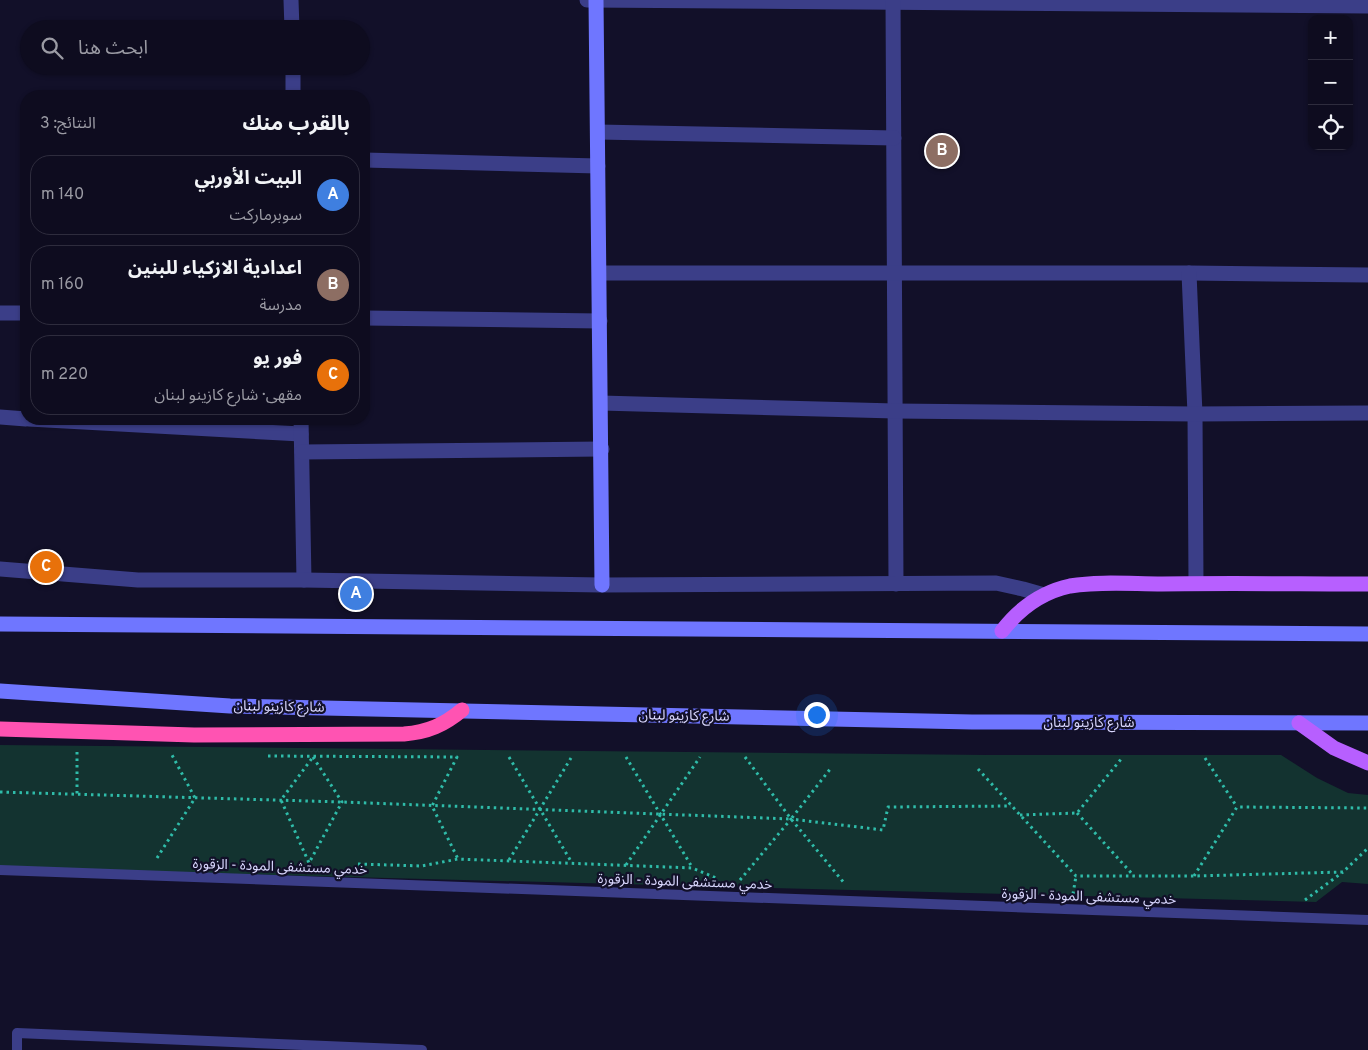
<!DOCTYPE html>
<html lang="ar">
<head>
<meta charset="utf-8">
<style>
  body { margin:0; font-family:Overpass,"Noto Sans Arabic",sans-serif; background:#1c1a2c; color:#f1f3f6; direction:rtl }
  .controls { position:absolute; right:15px; top:15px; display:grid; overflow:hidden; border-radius:10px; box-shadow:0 1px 4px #0004 }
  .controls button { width:45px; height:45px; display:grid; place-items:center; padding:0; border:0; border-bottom:1px solid #2e2c3d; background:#0e0c1f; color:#f1f3f6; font:25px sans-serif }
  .you { position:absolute; left:816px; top:714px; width:18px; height:18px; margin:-12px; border:4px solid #fff; border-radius:50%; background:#1a73e8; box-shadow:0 0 0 8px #1a73e833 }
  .badge { display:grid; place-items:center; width:32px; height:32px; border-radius:50%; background:#04f9ff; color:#fff; font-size:16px; font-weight:700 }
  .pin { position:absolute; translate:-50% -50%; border:2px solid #fff; box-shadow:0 1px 5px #0006 }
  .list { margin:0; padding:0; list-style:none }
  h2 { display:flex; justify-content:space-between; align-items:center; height:65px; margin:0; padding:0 20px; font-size:21px }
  h2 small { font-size:16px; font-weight:400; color:#9b9ba4 }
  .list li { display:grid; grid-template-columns:32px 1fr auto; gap:15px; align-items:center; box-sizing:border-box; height:80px; margin:0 10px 10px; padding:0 10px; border:1px solid #2e2c3d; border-radius:20px }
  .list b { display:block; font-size:19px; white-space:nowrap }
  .list p { margin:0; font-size:16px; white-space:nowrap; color:#9b9ba4 }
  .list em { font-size:16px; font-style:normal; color:#9b9ba4 }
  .icon { flex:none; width:28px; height:28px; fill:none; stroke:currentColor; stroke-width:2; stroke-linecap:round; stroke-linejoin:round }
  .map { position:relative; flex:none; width:1368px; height:1050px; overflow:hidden; direction:ltr }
  .search { position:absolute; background:#0e0c1f; box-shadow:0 1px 4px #0004; left:20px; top:20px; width:350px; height:55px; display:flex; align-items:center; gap:12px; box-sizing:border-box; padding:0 18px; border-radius:28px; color:#9b9ba4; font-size:19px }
  .panel { position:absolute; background:#0e0c1f; box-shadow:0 1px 4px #0004; left:20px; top:90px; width:350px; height:335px; border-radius:20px; direction:rtl }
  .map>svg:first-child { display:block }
  .green { fill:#133330 }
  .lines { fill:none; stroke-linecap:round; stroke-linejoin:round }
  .path { stroke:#2fbca9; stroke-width:3; stroke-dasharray:2.5 4; stroke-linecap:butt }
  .lane { stroke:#3b3e88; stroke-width:10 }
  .street { stroke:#3b3e88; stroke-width:15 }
  .secondary { stroke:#6f76ff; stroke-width:15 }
  .primary { stroke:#b75fff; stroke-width:15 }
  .highway { stroke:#ff53b2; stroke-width:15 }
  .labels { text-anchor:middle; stroke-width:4.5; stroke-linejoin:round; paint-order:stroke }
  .street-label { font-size:14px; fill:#dad8ff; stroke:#121029 }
</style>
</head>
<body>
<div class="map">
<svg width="1368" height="1050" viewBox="0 0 1368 1050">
  <rect width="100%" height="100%" fill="#121029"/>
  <path class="green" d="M 0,745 L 987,755 L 1281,755 L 1317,778 L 1348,793 L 1368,795 L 1368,884 L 1342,882 L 1316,902 L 0,868 Z"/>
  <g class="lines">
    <g class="path">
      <path d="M 77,752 L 77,794"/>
      <path d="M 268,756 L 457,757 L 432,806 L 458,859"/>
      <path d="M 313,757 L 342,802 L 309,863 L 281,800 Z"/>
      <path d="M 509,757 L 572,863"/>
      <path d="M 626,757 L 692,867"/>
      <path d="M 745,757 L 791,819 L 845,884"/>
      <path d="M 1205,758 L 1237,807"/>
      <path d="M 978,769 L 1076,876 L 1194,876 L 1343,872 L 1368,848"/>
      <path d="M 0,792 L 342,802 L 791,819 L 831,768"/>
      <path d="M 1077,813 L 1134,876"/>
      <path d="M 1020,815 L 1077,813 L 1122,758"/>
      <path d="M 157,858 L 195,798 L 172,755"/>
      <path d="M 509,860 L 571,758"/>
      <path d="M 358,864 L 422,866 L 458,859 L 692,868 L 716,878"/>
      <path d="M 626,865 L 700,757"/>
      <path d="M 1194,876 L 1237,807 L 1368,808"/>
      <path d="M 740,880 L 791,819 L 883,830 L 888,807 L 1011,806"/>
      <path d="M 1073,894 L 1076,876"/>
      <path d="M 1305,900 L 1343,872"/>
    </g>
    <g class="lane">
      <path d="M 0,870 L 1368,920"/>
      <path d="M 17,1050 L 17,1033 L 422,1050"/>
    </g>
    <g class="street">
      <path d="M 291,0 L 292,29"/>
      <path d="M 587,0 L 1368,6"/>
      <path d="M 893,0 L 896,584"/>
      <path d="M 293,66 L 293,96"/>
      <path d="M 598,132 L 894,138"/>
      <path d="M 364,160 L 598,166"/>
      <path d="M 600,273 L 1189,273 L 1368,275"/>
      <path d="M 1189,273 L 1195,414 L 1196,583"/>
      <path d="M 0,313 L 26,313"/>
      <path d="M 364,318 L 600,321"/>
      <path d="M 601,403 L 895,411 L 1195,414 L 1368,413"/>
      <path d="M 0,417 L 26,419"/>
      <path d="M 29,419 L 301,434"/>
      <path d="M 301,419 L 304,580"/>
      <path d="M 302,452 L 602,449"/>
      <path d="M 0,569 L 138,580 L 304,580 L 602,585 L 996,583 L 1023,589 L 1044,595"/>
    </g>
    <g class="secondary">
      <path d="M 596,0 L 602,585"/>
      <path d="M 0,624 L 1368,634"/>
      <path d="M 0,691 L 230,706 L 972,722 L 1368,723"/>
    </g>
    <g class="primary">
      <path d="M 1002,631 C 1019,609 1042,592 1070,586 C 1100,581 1132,584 1162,584 C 1231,583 1299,584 1368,584"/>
      <path d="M 1299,723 L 1334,748 L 1368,763"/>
    </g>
    <path class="highway" d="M 0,729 L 194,735 L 404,734 C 428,732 444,725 462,710"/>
  </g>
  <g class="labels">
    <g class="street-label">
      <text transform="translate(279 706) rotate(1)" y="5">شارع كازينو لبنان</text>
      <text transform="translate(684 715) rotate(1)" y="5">شارع كازينو لبنان</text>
      <text x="1089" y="727">شارع كازينو لبنان</text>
      <text transform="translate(280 866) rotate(2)" y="5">خدمي مستشفى المودة - الزقورة</text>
      <text transform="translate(685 881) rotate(2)" y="5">خدمي مستشفى المودة - الزقورة</text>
      <text transform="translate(1089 896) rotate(2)" y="5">خدمي مستشفى المودة - الزقورة</text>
    </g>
  </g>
</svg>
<div class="controls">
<button>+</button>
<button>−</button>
<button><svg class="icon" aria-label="locate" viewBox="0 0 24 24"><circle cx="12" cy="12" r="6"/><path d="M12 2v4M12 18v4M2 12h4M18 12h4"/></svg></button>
</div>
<div class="you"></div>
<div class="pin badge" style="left:356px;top:594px;background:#3f7fe0">A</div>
<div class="pin badge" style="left:942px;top:151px;background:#8d6e63">B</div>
<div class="pin badge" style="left:46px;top:567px;background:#e8710a">C</div>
<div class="search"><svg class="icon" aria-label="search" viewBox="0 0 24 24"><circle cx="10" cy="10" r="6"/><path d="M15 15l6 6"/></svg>ابحث هنا</div>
<section class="panel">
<h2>بالقرب منك<small>النتائج: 3</small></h2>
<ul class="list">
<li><span class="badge" style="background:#3f7fe0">A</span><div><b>البيت الأوربي</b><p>سوبرماركت</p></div><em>140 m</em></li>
<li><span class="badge" style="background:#8d6e63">B</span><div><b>اعدادية الازكياء للبنين</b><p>مدرسة</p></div><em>160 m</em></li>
<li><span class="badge" style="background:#e8710a">C</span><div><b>فور يو</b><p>مقهى · شارع كازينو لبنان</p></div><em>220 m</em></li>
</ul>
</section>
</div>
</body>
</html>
